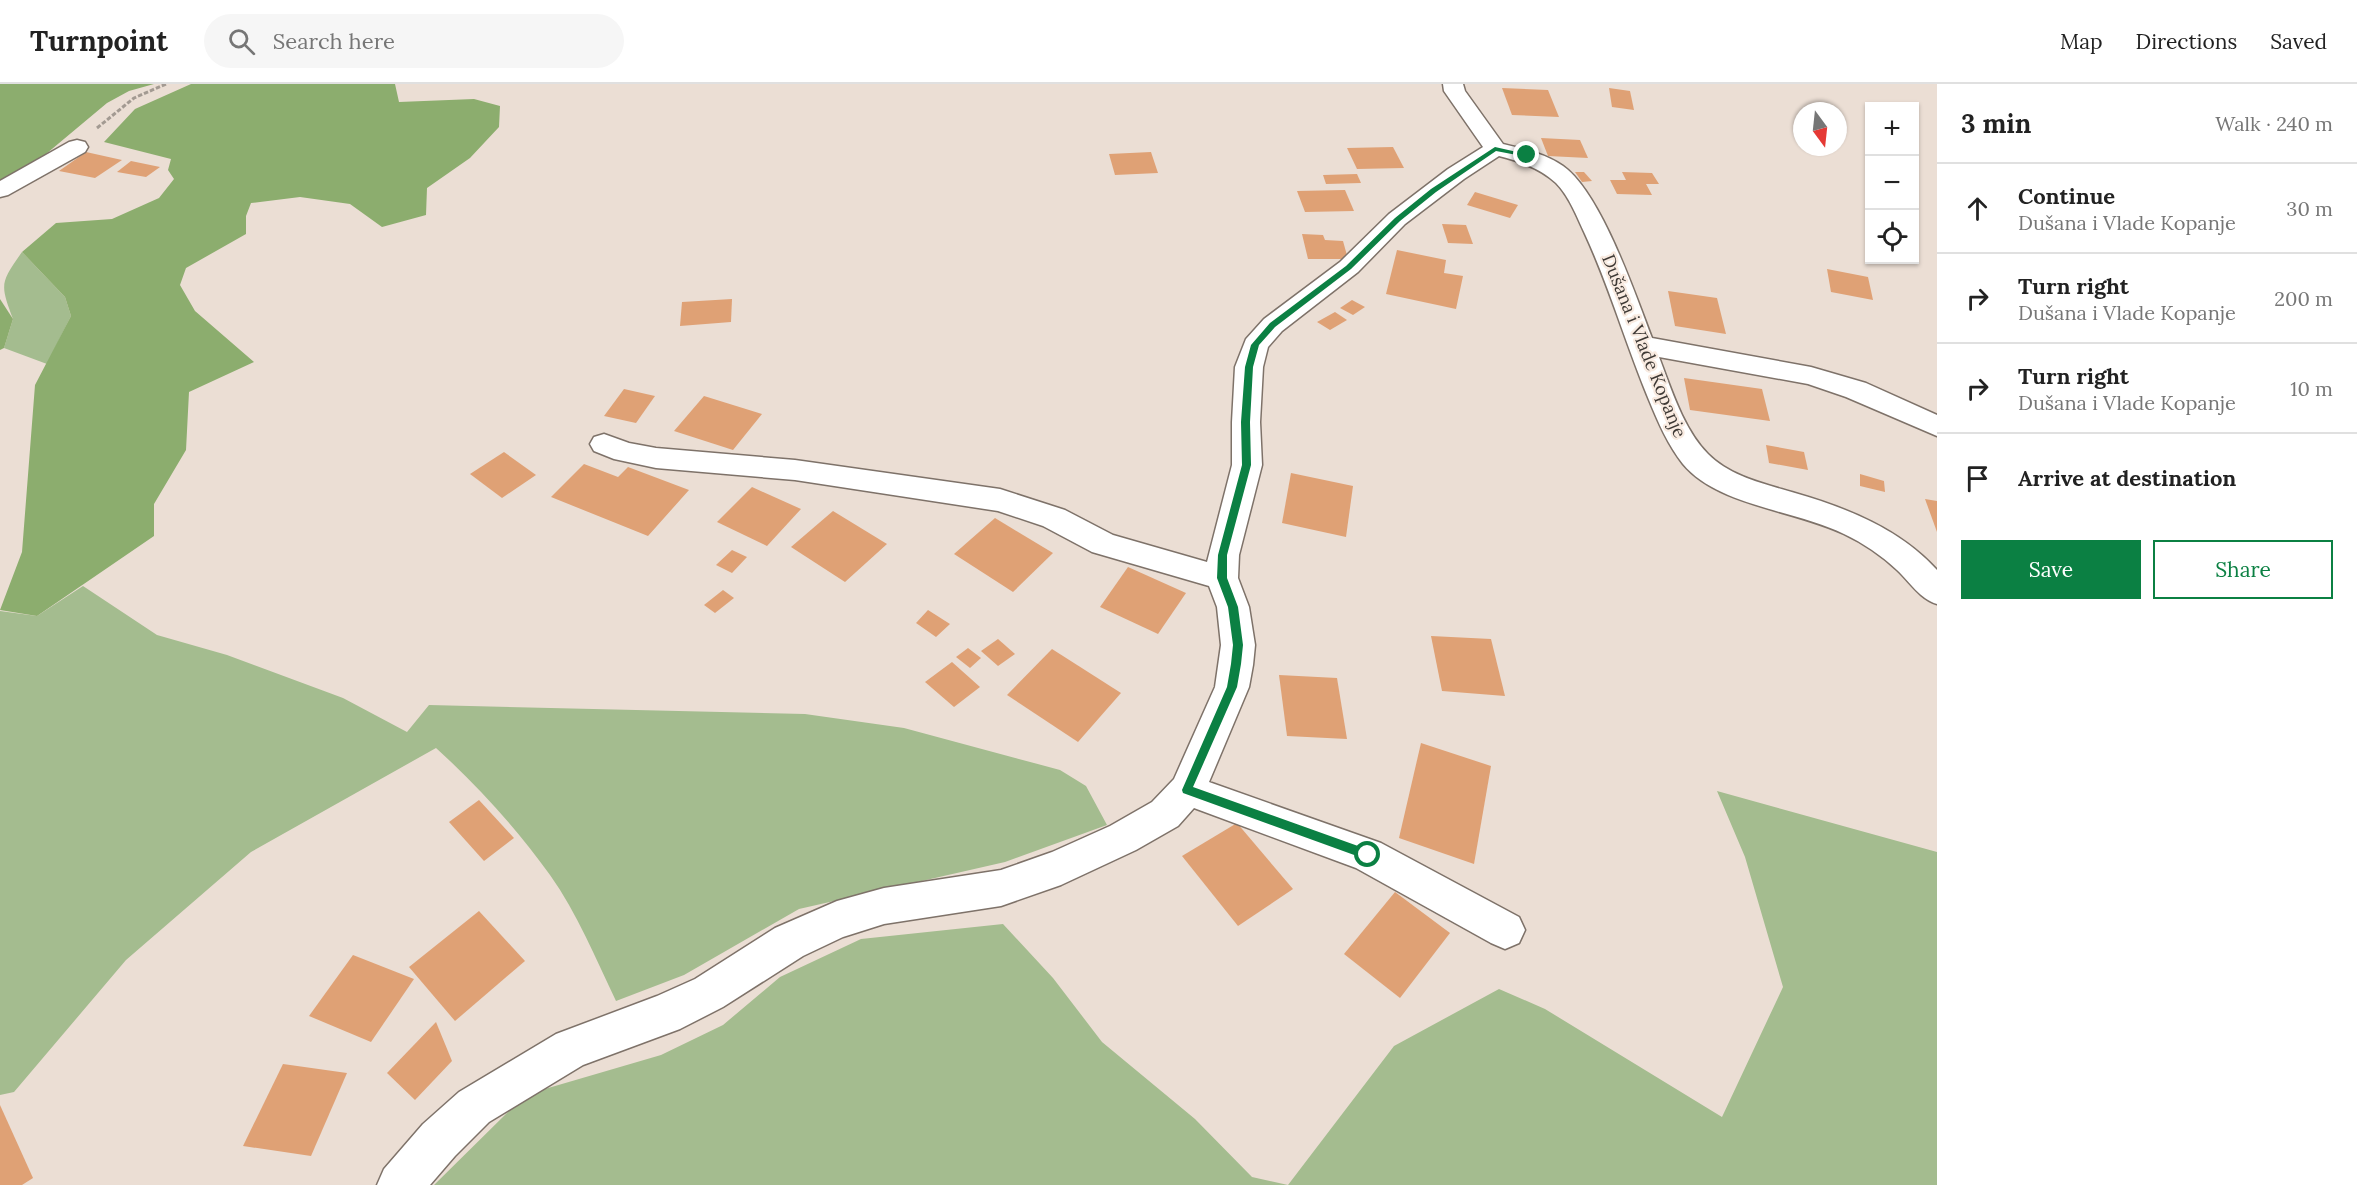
<!DOCTYPE html>
<html lang="en">
<head>
<meta charset="utf-8">
<style>
  body { margin:0; font-family:Lora,serif; background:#f6f6f6; color:#222 }
  .controls { position:absolute; right:18px; top:18px; display:grid; overflow:hidden; border-radius:0px; box-shadow:0 2px 4px #0004 }
  .controls button { width:54px; height:54px; display:grid; place-items:center; padding:0; border:0; border-bottom:2px solid #e0e0e0; background:#fff; color:#222; font:30px sans-serif }
  .compass { position:absolute; left:1793px; top:18px; width:54px; height:54px; border-radius:50%; background:#fff; box-shadow:0 2px 4px #0004; rotate:165deg }
  .stop { position:absolute; width:18px; height:18px; margin:-14px; border:4px solid #0b8043; border-radius:50%; background:#fff }
  .stop.end { background:#0b8043; border-color:#fff; box-shadow:0 2px 6px #0008 }
  .list { margin:0; padding:0; list-style:none }
  h2 { display:flex; justify-content:space-between; align-items:center; height:78px; margin:0; padding:0 24px; font-size:26px }
  h2 small { font-size:20px; font-weight:400; color:#767676 }
  .list li { display:grid; grid-template-columns:39px 1fr auto; gap:18px; align-items:center; box-sizing:border-box; height:90px; padding:0 24px; border-top:2px solid #e0e0e0 }
  .list b { display:block; font-size:22px; white-space:nowrap }
  .list p { margin:0; font-size:20px; white-space:nowrap; color:#767676 }
  .list em { font-size:20px; font-style:normal; color:#767676 }
  .actions { display:flex; gap:12px; padding:18px 24px }
  .actions a { flex:1; padding:14px 0; border:2px solid #0b8043; border-radius:0px; text-align:center; font-size:21px; color:#0b8043 }
  .actions .main { background:#0b8043; color:#fff }
  .icon { flex:none; width:33px; height:33px; fill:none; stroke:currentColor; stroke-width:2; stroke-linecap:round; stroke-linejoin:round }
  .map { position:relative; flex:none; width:1937px; height:1101px; overflow:hidden }
  header { display:flex; align-items:center; gap:36px; box-sizing:border-box; height:84px; padding:0 30px; background:#fff; border-bottom:2px solid #e0e0e0 }
  header strong { font-size:28px }
  nav { display:flex; gap:33px; margin-inline-start:auto; font-size:21px }
  .search { width:420px; height:54px; background:#f6f6f6; display:flex; align-items:center; gap:15px; box-sizing:border-box; padding:0 21px; border-radius:33px; color:#767676; font-size:22px }
  main { display:flex }
  aside { flex:1; background:#fff }
  .map>svg:first-child { display:block }
  .green { fill:#a4bc8f }
  .forest { fill:#8cad6e }
  .building { fill:#dfa175 }
  .lines { fill:none; stroke-linecap:round; stroke-linejoin:round }
  .minor-casing { stroke:#7e7269; stroke-width:3 }
  .path { stroke:#a39a92; stroke-width:3; stroke-dasharray:4.5 2; stroke-linecap:butt }
  .minor { fill:#fff; fill-rule:evenodd }
  .route { fill:#0b8043 }
  .labels { text-anchor:middle; stroke-width:4.5; stroke-linejoin:round; paint-order:stroke }
  .street-label { font-size:18px; fill:#3e3935; stroke:#f9ebe1 }
</style>
</head>
<body>
<header>
<strong>Turnpoint</strong>
<div class="search"><svg class="icon" aria-label="search" viewBox="0 0 24 24"><circle cx="10" cy="10" r="6"/><path d="M15 15l6 6"/></svg>Search here</div>
<nav><a>Map</a><a>Directions</a><a>Saved</a></nav>
</header>
<main>
<div class="map">
<svg width="1937" height="1101" viewBox="0 0 1937 1101">
  <rect width="100%" height="100%" fill="#ebded4"/>
  <g class="green">
    <path d="M 22,168 L 65,213 L 71,232 L 47,280 L 4,264 L 13,235 C 0,200 0,199 22,168 Z"/>
    <path d="M 83,502 L 157,551 L 227,571 L 343,614 L 407,648 L 429,621 L 805,630 L 904,644 L 1060,686 L 1086,702 L 1107,741 L 1005,778 L 799,825 L 684,891 L 616,917 C 596,875 577,829 550,791 C 517,745 478,702 436,664 L 251,768 L 126,876 L 14,1008 L 0,1011 L 0,527 L 37,532 Z"/>
    <path d="M 1717,707 L 1937,768 L 1937,1101 L 434,1101 L 509,1027 L 538,1007 L 661,971 L 723,941 L 780,893 L 861,855 L 1003,840 L 1053,894 L 1102,958 L 1195,1035 L 1252,1093 L 1288,1101 L 1394,962 L 1499,905 L 1545,925 L 1722,1033 L 1783,903 L 1745,773 Z"/>
  </g>
  <g class="forest">
    <path d="M 0,0 L 154,0 L 129,7 L 107,19 L 40,75 L 0,99 Z"/>
    <path d="M 191,0 L 395,0 L 399,18 L 474,15 L 500,22 L 499,43 L 470,74 L 427,104 L 426,131 L 382,143 L 350,120 L 300,113 L 251,119 L 246,132 L 246,150 L 186,184 L 180,201 L 195,227 L 254,278 L 189,308 L 186,366 L 154,420 L 154,452 L 37,532 L 0,526 L 22,468 L 35,301 L 71,232 L 65,213 L 22,168 L 56,139 L 112,135 L 159,114 L 174,95 L 168,86 L 171,75 L 104,58 L 135,25 Z"/>
    <path d="M 0,215 L 13,235 L 4,264 L 0,266 Z"/>
  </g>
  <g class="building">
    <path d="M 1502,4 L 1548,6 L 1559,33 L 1512,31 Z"/>
    <path d="M 1609,4 L 1630,7 L 1634,26 L 1612,23 Z"/>
    <path d="M 1541,54 L 1580,56 L 1588,74 L 1548,72 Z"/>
    <path d="M 1393,63 L 1404,84 L 1357,85 L 1347,64 Z"/>
    <path d="M 86,68 L 122,76 L 95,94 L 59,87 Z"/>
    <path d="M 1151,68 L 1158,89 L 1115,91 L 1109,70 Z"/>
    <path d="M 131,77 L 160,83 L 146,93 L 117,88 Z"/>
    <path d="M 1575,88 L 1584,88 L 1592,97 L 1582,98 Z"/>
    <path d="M 1622,88 L 1652,89 L 1659,100 L 1646,100 L 1652,111 L 1617,110 L 1610,96 L 1626,96 Z"/>
    <path d="M 1357,90 L 1361,99 L 1326,100 L 1323,91 Z"/>
    <path d="M 1345,106 L 1354,127 L 1305,128 L 1297,107 Z"/>
    <path d="M 1475,108 L 1518,121 L 1510,134 L 1467,121 Z"/>
    <path d="M 1442,140 L 1466,141 L 1473,160 L 1448,159 Z"/>
    <path d="M 1302,150 L 1323,151 L 1325,156 L 1343,157 L 1348,175 L 1308,175 Z"/>
    <path d="M 1397,166 L 1446,176 L 1444,189 L 1463,192 L 1456,225 L 1386,210 Z"/>
    <path d="M 1827,185 L 1868,193 L 1873,216 L 1831,208 Z"/>
    <path d="M 1668,207 L 1717,214 L 1726,250 L 1675,242 Z"/>
    <path d="M 732,215 L 731,238 L 680,242 L 682,218 Z"/>
    <path d="M 1352,216 L 1365,223 L 1353,231 L 1340,224 Z"/>
    <path d="M 1335,228 L 1347,236 L 1330,246 L 1317,238 Z"/>
    <path d="M 1684,294 L 1762,305 L 1770,337 L 1690,326 Z"/>
    <path d="M 624,305 L 655,312 L 636,339 L 604,332 Z"/>
    <path d="M 704,312 L 762,330 L 733,366 L 674,347 Z"/>
    <path d="M 1766,361 L 1804,368 L 1808,386 L 1769,379 Z"/>
    <path d="M 504,368 L 536,391 L 502,414 L 470,390 Z"/>
    <path d="M 584,380 L 618,393 L 628,383 L 689,406 L 648,452 L 551,413 Z"/>
    <path d="M 1291,389 L 1353,402 L 1346,453 L 1282,439 Z"/>
    <path d="M 1860,390 L 1884,397 L 1885,408 L 1860,402 Z"/>
    <path d="M 752,403 L 801,425 L 767,462 L 717,438 Z"/>
    <path d="M 1925,415 L 1937,417 L 1937,448 Z"/>
    <path d="M 833,427 L 887,460 L 845,498 L 791,463 Z"/>
    <path d="M 995,434 L 1053,469 L 1013,508 L 954,470 Z"/>
    <path d="M 732,466 L 747,473 L 732,489 L 716,481 Z"/>
    <path d="M 1128,483 L 1186,509 L 1158,550 L 1100,523 Z"/>
    <path d="M 723,506 L 734,514 L 715,529 L 704,521 Z"/>
    <path d="M 928,526 L 950,540 L 936,553 L 916,539 Z"/>
    <path d="M 1431,552 L 1491,555 L 1505,612 L 1442,607 Z"/>
    <path d="M 998,555 L 1015,570 L 998,582 L 981,567 Z"/>
    <path d="M 968,564 L 981,574 L 970,584 L 956,573 Z"/>
    <path d="M 1052,565 L 1121,609 L 1078,658 L 1007,611 Z"/>
    <path d="M 952,578 L 980,603 L 954,623 L 925,598 Z"/>
    <path d="M 1279,591 L 1337,594 L 1347,655 L 1287,652 Z"/>
    <path d="M 1421,659 L 1491,682 L 1474,780 L 1399,754 Z"/>
    <path d="M 479,716 L 514,754 L 484,777 L 449,738 Z"/>
    <path d="M 1237,739 L 1293,805 L 1238,842 L 1182,772 Z"/>
    <path d="M 1395,808 L 1450,849 L 1400,914 L 1344,870 Z"/>
    <path d="M 479,827 L 525,877 L 455,937 L 409,883 Z"/>
    <path d="M 353,871 L 414,895 L 371,958 L 309,932 Z"/>
    <path d="M 436,938 L 452,977 L 415,1016 L 387,989 Z"/>
    <path d="M 283,980 L 347,989 L 311,1072 L 243,1062 Z"/>
    <path d="M 0,1021 L 33,1094 L 22,1101 L 0,1101 Z"/>
  </g>
  <g class="lines">
    <defs>
      <g id="minor">
        <path d="M 1443,0 L 1463,0 L 1465,7 L 1503,60 C 1524,65 1546,70 1563,82 C 1601,109 1635,210 1652,254 L 1811,283 L 1866,299 L 1937,331 L 1937,352 L 1846,313 L 1808,300 L 1659,273 C 1671,305 1684,346 1708,370 C 1731,393 1765,400 1795,409 C 1847,424 1900,445 1937,486 L 1937,520 C 1920,515 1910,498 1897,486 C 1881,471 1863,459 1844,450 C 1795,426 1718,422 1683,380 C 1668,361 1658,338 1649,316 C 1626,261 1610,204 1585,150 C 1577,133 1569,112 1556,99 C 1540,84 1519,77 1499,72 L 1464,95 L 1405,140 L 1358,188 L 1282,247 L 1268,263 L 1263,283 L 1260,338 L 1262,381 L 1239,471 L 1238,494 L 1249,523 L 1255,561 L 1253,581 L 1249,603 L 1209,698 L 1381,759 L 1519,833 L 1525,846 L 1519,859 L 1505,865 L 1491,859 L 1356,784 L 1194,724 L 1178,742 L 1136,766 L 1061,801 L 1001,822 L 884,840 L 843,853 L 803,872 L 723,923 L 680,945 L 583,981 L 489,1038 L 455,1072 L 430,1101 L 377,1101 L 384,1085 L 423,1040 L 459,1008 L 556,950 L 657,912 L 695,895 L 775,844 L 837,817 L 884,804 L 1001,786 L 1052,768 L 1110,742 L 1152,718 L 1174,695 L 1215,603 L 1221,561 L 1217,523 L 1209,502 L 1092,468 L 1043,442 L 998,427 L 795,396 L 656,384 L 614,375 L 594,367 L 590,360 L 594,353 L 604,350 L 629,359 L 656,364 L 795,376 L 1000,405 L 1065,426 L 1113,451 L 1207,478 L 1232,381 L 1232,338 L 1235,283 L 1246,255 L 1264,235 L 1340,178 L 1389,130 L 1448,85 L 1483,63 L 1444,7 Z"/>
        <path d="M 77,56 L 85,58 L 88,63 L 85,68 L 8,111 L 0,113 L 0,97 L 69,58 Z"/>
      </g>
    </defs>
    <use href="#minor" class="minor-casing"/>
    <path class="path" d="M 97,44 L 134,14 L 166,0"/>
    <use href="#minor" class="minor"/>
  </g>
  <path class="route" d="M 1495,63 L 1530,71 L 1527,73 L 1496,67 L 1436,108 L 1400,137 L 1351,185 L 1275,243 L 1259,261 L 1253,283 L 1250,338 L 1251,381 L 1227,471 L 1227,494 L 1238,523 L 1243,561 L 1241,580 L 1237,603 L 1193,703 L 1372,767 L 1374,771 L 1368,776 L 1183,709 L 1182,706 L 1227,603 L 1231,580 L 1233,561 L 1228,523 L 1217,494 L 1218,471 L 1242,381 L 1241,338 L 1245,283 L 1251,261 L 1270,239 L 1346,182 L 1395,134 L 1431,105 Z"/>
  <g class="labels">
    <g class="street-label">
      <text transform="translate(1644 262) rotate(68)" y="6">Dušana i Vlade Kopanje</text>
    </g>
  </g>
</svg>
<div class="controls">
<button>+</button>
<button>−</button>
<button><svg class="icon" aria-label="locate" viewBox="0 0 24 24"><circle cx="12" cy="12" r="6"/><path d="M12 2v4M12 18v4M2 12h4M18 12h4"/></svg></button>
</div>
<svg class="compass" viewBox="-18 -18 36 36"><path d="M0-13l5 13h-10z" fill="#e53935"/><path d="M0 13l5-13h-10z" fill="#767676"/></svg>
<div class="stop" style="left:1368px;top:771px"></div>
<div class="stop end" style="left:1527px;top:71px"></div>
</div>
<aside>
<h2>3 min<small>Walk · 240 m</small></h2>
<ul class="list">
<li><svg class="icon" aria-label="ahead" viewBox="0 0 24 24"><path d="M12 20V5M6 11l6-6 6 6"/></svg><div><b>Continue</b><p>Dušana i Vlade Kopanje</p></div><em>30 m</em></li>
<li><svg class="icon" aria-label="right" viewBox="0 0 24 24"><path d="M7 20v-9h11M14 6l5 5-5 5"/></svg><div><b>Turn right</b><p>Dušana i Vlade Kopanje</p></div><em>200 m</em></li>
<li><svg class="icon" aria-label="right" viewBox="0 0 24 24"><path d="M7 20v-9h11M14 6l5 5-5 5"/></svg><div><b>Turn right</b><p>Dušana i Vlade Kopanje</p></div><em>10 m</em></li>
<li><svg class="icon" aria-label="arrive" viewBox="0 0 24 24"><path d="M6 21V4h12l-3 4 3 4H6"/></svg><div><b>Arrive at destination</b></div></li>
</ul>
<div class="actions"><a class="main">Save</a><a>Share</a></div>
</aside>
</main>
</body>
</html>
